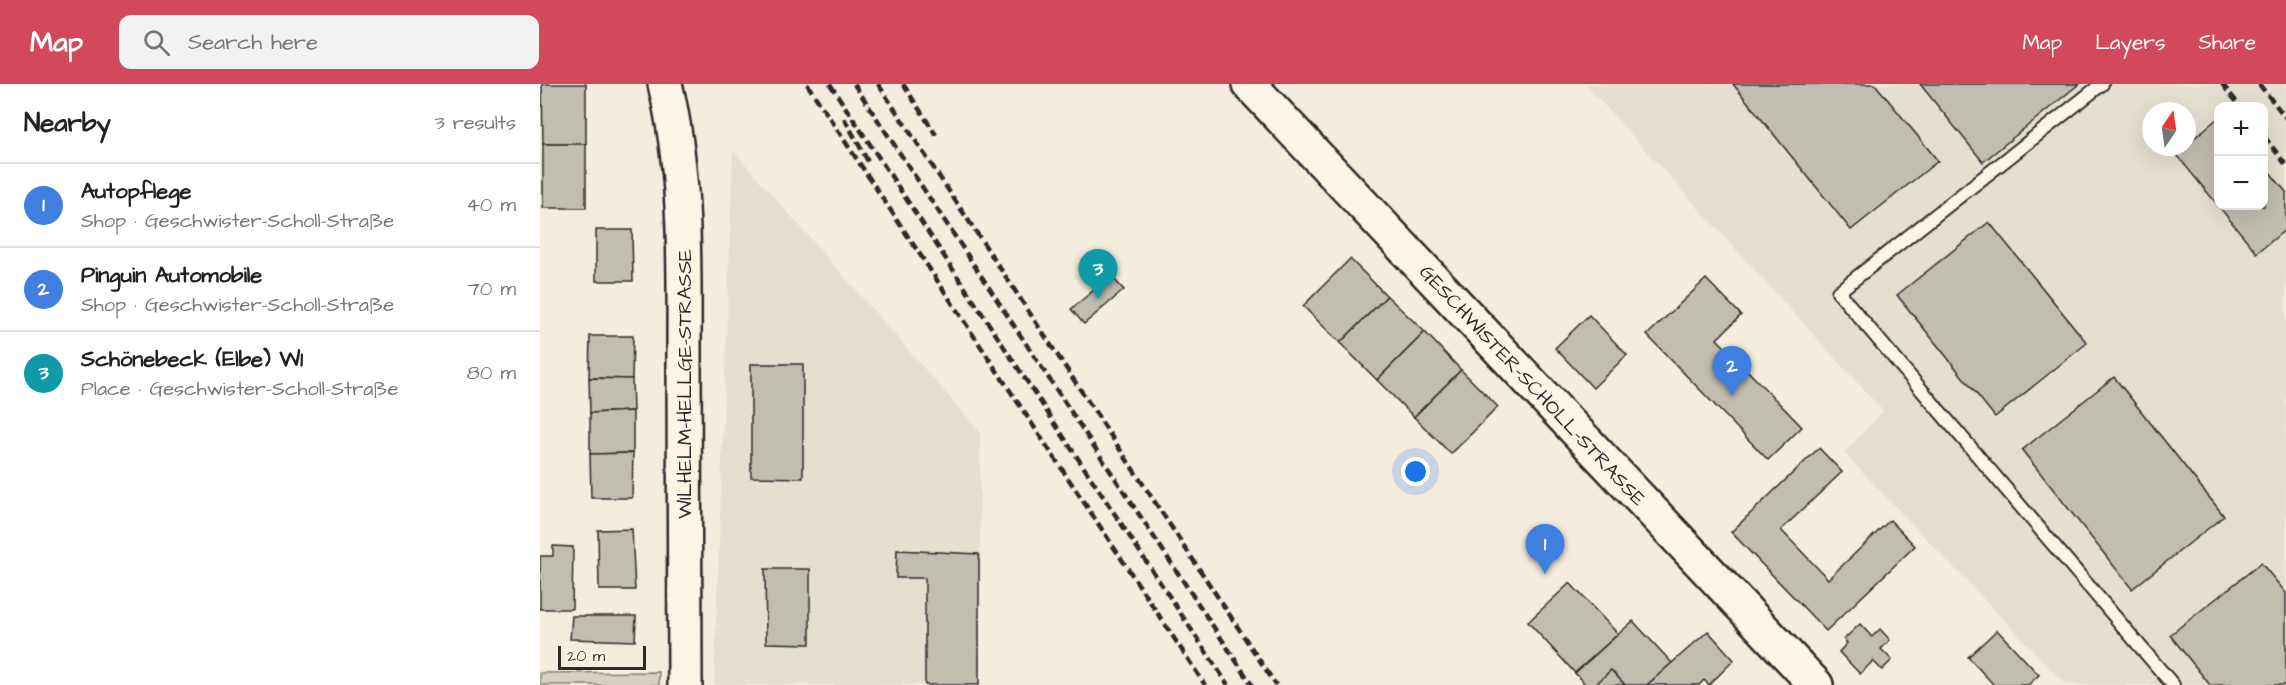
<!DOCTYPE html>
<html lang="en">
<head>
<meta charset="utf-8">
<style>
  body { margin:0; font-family:"Architects Daughter",sans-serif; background:#f2f2f2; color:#222 }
  .controls { position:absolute; right:18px; top:18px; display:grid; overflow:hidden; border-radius:12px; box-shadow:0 6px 24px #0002 }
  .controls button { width:54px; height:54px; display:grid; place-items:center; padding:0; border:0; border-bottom:2px solid #e0e0e0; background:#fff; color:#222; font:30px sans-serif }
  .compass { position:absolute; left:1602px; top:18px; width:54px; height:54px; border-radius:50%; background:#fff; box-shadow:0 6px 24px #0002; rotate:13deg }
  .scale { position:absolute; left:18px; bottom:15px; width:88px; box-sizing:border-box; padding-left:6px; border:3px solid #2b2b2b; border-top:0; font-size:16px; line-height:21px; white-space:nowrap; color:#2b2b2b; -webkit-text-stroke:4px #fcf5e5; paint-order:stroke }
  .you { position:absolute; left:876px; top:388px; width:21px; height:21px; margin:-15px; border:4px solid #fff; border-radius:50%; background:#1a73e8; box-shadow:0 0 0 9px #1a73e833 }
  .badge { display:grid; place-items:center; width:39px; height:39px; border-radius:50%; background:#d1495b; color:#fff; font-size:20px; font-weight:700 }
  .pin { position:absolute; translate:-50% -50px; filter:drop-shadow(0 2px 3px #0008) }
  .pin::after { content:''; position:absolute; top:32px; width:21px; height:18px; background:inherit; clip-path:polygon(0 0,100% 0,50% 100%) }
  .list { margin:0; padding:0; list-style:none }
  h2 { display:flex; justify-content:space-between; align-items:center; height:78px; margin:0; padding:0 24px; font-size:26px }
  h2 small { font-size:20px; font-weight:400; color:#767676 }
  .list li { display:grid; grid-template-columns:39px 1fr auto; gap:18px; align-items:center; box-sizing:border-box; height:84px; padding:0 24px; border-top:2px solid #e0e0e0 }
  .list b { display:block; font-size:22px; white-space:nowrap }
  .list p { margin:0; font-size:20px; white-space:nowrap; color:#767676 }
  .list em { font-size:20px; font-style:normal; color:#767676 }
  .icon { flex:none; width:33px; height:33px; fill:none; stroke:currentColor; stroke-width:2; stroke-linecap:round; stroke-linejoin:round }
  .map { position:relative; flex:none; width:1746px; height:601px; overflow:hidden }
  header { display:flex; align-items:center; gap:36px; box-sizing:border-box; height:84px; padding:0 30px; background:#d1495b; color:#fff }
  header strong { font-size:28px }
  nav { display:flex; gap:33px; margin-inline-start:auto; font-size:21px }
  .search { width:420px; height:54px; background:#f2f2f2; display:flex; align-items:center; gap:15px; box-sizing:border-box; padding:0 21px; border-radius:12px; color:#767676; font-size:22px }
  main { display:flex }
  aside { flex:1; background:#fff }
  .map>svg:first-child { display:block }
  .built { fill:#e5dfd0; fill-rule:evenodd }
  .green { fill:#d6d1c4; stroke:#807e78; stroke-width:1.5 }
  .building { fill:#c2bdb1; stroke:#2b2b2b; stroke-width:1.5 }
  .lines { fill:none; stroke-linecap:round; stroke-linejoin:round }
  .lane-casing { stroke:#2b2b2b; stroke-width:16 }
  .secondary-casing { stroke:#2b2b2b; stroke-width:38 }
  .lane { stroke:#fcf5e5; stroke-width:12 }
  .secondary { stroke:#fcf5e5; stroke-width:33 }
  .rail { stroke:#2b2b2b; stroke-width:4.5; stroke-dasharray:9 4.5; stroke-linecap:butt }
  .labels { text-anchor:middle; stroke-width:4.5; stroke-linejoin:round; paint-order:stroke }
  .street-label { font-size:20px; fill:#2b2b2b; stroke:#fcf5e5 }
</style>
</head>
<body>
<header>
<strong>Map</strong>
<div class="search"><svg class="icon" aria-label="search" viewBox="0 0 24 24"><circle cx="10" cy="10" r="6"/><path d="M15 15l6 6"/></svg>Search here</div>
<nav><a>Map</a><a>Layers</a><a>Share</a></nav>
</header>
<main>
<aside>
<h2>Nearby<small>3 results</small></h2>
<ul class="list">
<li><span class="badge" style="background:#3f7fe0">1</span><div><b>Autopflege</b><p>Shop · Geschwister-Scholl-Straße</p></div><em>40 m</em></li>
<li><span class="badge" style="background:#3f7fe0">2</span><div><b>Pinguin Automobile</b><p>Shop · Geschwister-Scholl-Straße</p></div><em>70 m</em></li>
<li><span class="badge" style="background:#0f9aa8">3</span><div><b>Schönebeck (Elbe) W1</b><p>Place · Geschwister-Scholl-Straße</p></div><em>80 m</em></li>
</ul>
</aside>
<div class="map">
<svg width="1746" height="601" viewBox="0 0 1746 601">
  <rect width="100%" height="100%" fill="#f4edde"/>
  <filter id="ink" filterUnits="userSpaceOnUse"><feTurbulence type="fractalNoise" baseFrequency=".0167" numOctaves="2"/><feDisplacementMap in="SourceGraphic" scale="12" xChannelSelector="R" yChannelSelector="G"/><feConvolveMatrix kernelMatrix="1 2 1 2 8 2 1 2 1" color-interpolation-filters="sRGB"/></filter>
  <g filter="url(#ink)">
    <g class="built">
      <path d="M 1045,0 L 1746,0 L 1746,601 L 1526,601 L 1304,369 L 1343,327 ZM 1678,22 L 1724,22 L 1724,122 L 1678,122 ZM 1611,27 L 1647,27 L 1647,63 L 1611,63 Z"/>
      <path d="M 193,66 L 440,348 L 440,601 L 174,601 Z"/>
    </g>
    <path class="green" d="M 119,588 L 119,601 L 0,601 L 0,589 Z"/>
    <g class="building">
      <path d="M 2,0 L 46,0 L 46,60 L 3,60 Z"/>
      <path d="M 1193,0 L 1335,0 L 1398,77 L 1311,146 Z"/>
      <path d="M 1380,0 L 1539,0 L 1443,78 Z"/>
      <path d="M 1678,34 L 1678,122 L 1724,122 L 1724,81 L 1746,108 L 1746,145 L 1717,169 L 1635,69 L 1643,63 L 1647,63 L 1647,60 Z"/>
      <rect x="3" y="60" width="43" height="64"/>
      <path d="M 1449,138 L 1547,259 L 1455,333 L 1357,211 Z"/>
      <path d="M 56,146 L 92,146 L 93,197 L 56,197 Z"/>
      <path d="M 810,175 L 847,212 L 800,259 L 763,222 Z"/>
      <path d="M 571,192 L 584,206 L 544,240 L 531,225 Z"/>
      <path d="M 1166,195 L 1201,231 L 1177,255 L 1262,343 L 1228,376 L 1107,251 Z"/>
      <path d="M 847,212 L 885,248 L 837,296 L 800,259 Z"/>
      <path d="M 1049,231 L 1087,271 L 1053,304 L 1015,264 Z"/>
      <path d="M 885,248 L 921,286 L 874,333 L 837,296 Z"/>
      <path d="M 50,252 L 93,252 L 92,295 L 49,294 Z"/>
      <path d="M 211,280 L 263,280 L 263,394 L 211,393 Z"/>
      <path d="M 921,286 L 958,323 L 911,370 L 874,333 Z"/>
      <path d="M 1574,293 L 1684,432 L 1592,505 L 1482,366 Z"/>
      <path d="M 49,294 L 92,295 L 93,327 L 50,329 Z"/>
      <path d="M 93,327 L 93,369 L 50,370 L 50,329 Z"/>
      <path d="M 1279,364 L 1302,388 L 1241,446 L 1288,495 L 1350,436 L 1375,462 L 1286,547 L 1191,448 Z"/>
      <path d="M 93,369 L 92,414 L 51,414 L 50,370 Z"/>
      <path d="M 92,445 L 95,506 L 59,506 L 58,446 Z"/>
      <path d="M 13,462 L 33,463 L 32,525 L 0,525 L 0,472 L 13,472 Z"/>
      <path d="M 357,466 L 439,470 L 439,601 L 385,601 L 385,494 L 356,494 Z"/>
      <path d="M 1721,479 L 1746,509 L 1746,601 L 1670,601 L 1630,551 Z"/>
      <path d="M 225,485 L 270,485 L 270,560 L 226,559 Z"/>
      <path d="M 1030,499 L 1078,550 L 1035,589 L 988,538 Z"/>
      <path d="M 32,532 L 96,532 L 95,557 L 30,555 Z"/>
      <path d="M 1093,537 L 1132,579 L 1107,601 L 1085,601 L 1071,586 L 1057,601 L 1046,601 L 1035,589 Z"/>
      <path d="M 1320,540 L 1332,553 L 1340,545 L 1350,556 L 1341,565 L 1352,576 L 1342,586 L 1333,577 L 1320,590 L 1299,568 L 1307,559 L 1304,555 Z"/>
      <path d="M 1457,546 L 1499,591 L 1488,601 L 1454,601 L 1428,573 Z"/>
      <path d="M 1168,547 L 1194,576 L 1169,601 L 1164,596 L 1159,601 L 1107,601 Z"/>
      <path d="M 1071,586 L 1085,601 L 1057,601 L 1056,600 Z"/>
    </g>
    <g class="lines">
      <defs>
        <path id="lane" d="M 1562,0 L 1298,208 L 1633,601"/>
        <g id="secondary">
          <path d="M 125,0 C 147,90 144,184 144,277 C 144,385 144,493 145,601"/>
          <path d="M 709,0 L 1276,601"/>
        </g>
      </defs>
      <use href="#lane" class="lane-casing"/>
      <use href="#secondary" class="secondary-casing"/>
      <use href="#lane" class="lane"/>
      <use href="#secondary" class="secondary"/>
      <g class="rail">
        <path d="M 267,0 L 665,601"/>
        <path d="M 290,0 L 688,601"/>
        <path d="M 314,0 L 712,601"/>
        <path d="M 338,0 L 736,601"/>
        <path d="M 363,0 L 396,51"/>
        <path d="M 1682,0 L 1700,22"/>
        <path d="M 1719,0 L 1746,34"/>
        <path d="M 304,34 L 330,81"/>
        <path d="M 1724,52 L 1746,81"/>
      </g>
    </g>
  </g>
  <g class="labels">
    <g class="street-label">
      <text transform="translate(144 300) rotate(-90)" y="7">WILHELM-HELLGE-STRASSE</text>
      <text transform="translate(993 301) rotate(47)" y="7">GESCHWISTER-SCHOLL-STRASSE</text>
    </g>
  </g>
</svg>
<div class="controls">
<button>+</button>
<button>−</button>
</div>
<svg class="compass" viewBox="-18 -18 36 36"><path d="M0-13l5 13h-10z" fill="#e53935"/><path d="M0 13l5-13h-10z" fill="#767676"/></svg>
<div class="scale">20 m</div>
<div class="you"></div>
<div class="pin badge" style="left:1005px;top:490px;background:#3f7fe0">1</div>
<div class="pin badge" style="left:1192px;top:312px;background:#3f7fe0">2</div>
<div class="pin badge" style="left:558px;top:215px;background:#0f9aa8">3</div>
</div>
</main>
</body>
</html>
